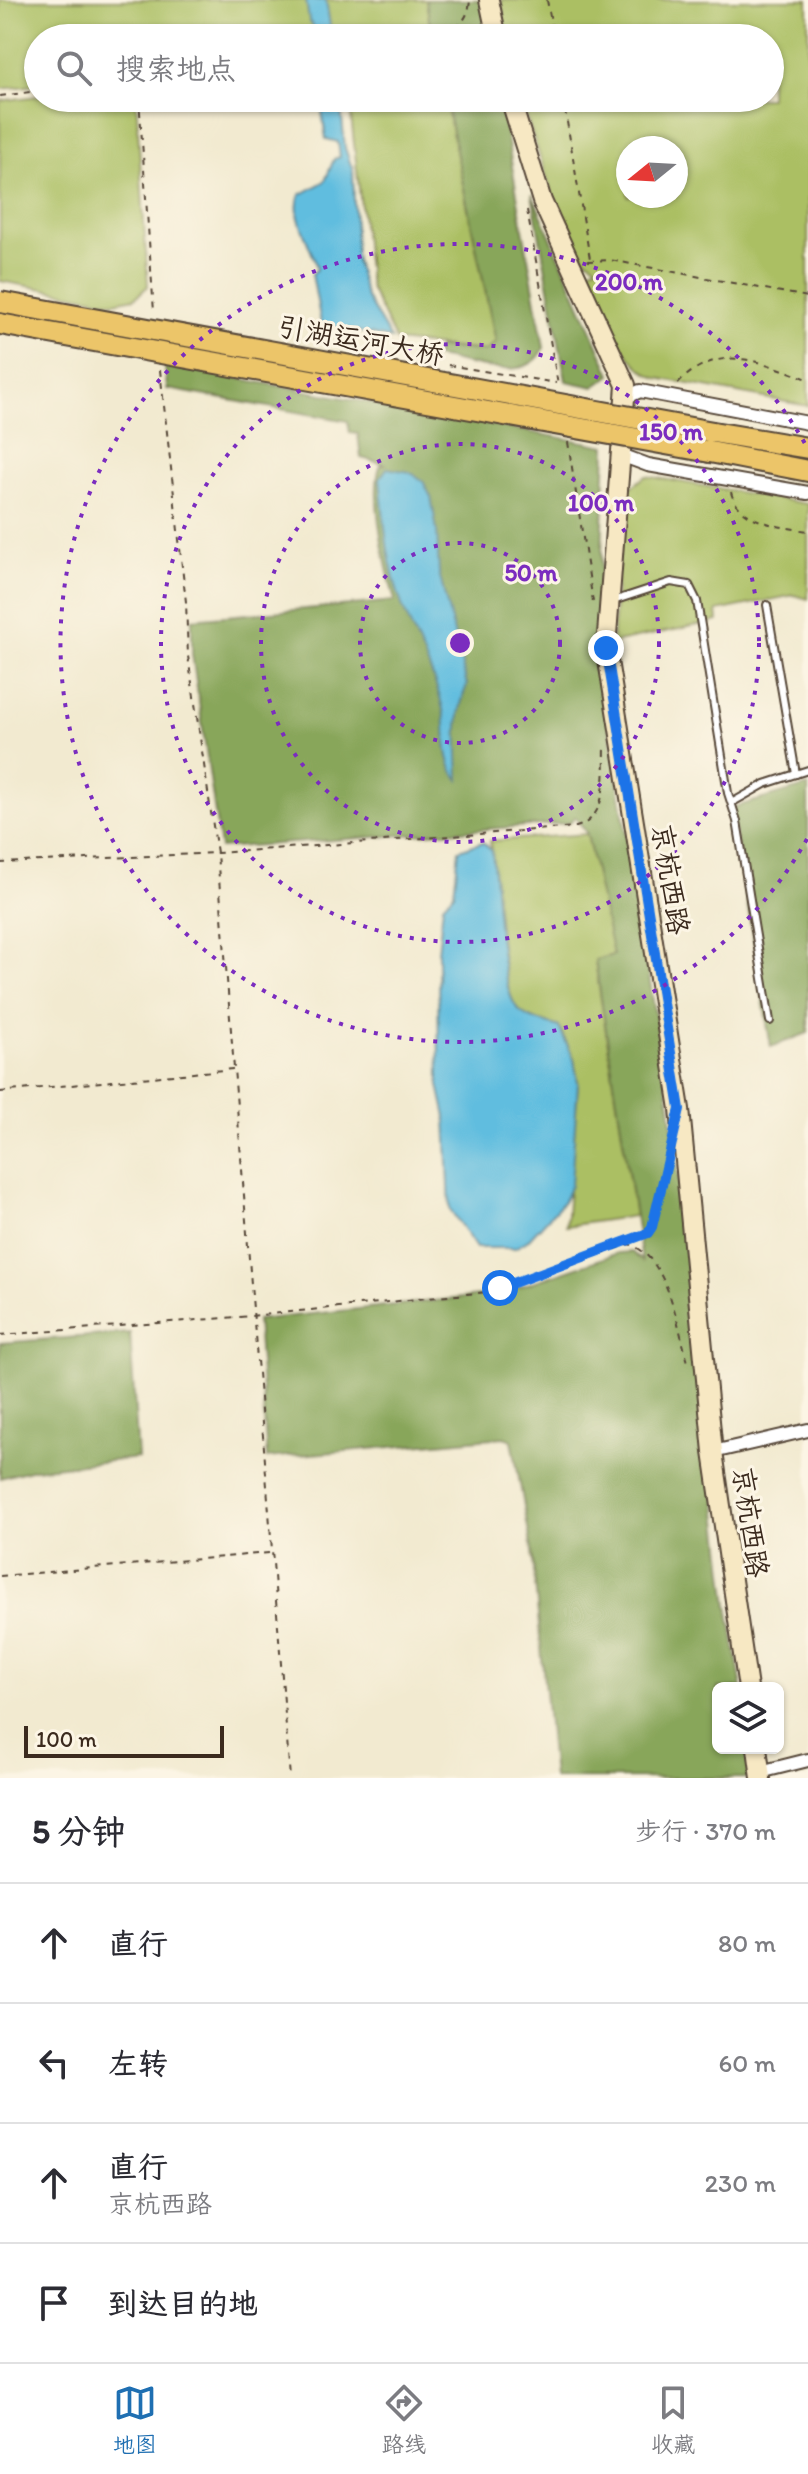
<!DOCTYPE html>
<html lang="zh">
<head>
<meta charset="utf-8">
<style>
  body { margin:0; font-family:Itim,"LXGW WenKai TC",sans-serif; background:#f7f7f7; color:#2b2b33 }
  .controls { position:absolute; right:24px; bottom:24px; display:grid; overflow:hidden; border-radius:12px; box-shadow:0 2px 6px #0004 }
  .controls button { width:72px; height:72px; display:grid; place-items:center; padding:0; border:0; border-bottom:2px solid #e1e1e2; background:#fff; color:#2b2b33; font:40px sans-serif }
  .compass { position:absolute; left:616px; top:136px; width:72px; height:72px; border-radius:50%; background:#fff; box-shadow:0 2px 6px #0004; rotate:252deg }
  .scale { position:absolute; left:24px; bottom:20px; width:200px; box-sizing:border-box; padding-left:8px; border:4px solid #3b2a1e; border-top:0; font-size:22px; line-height:28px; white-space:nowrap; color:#3b2a1e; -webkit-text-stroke:6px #fcf5e5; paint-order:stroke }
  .stop { position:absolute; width:24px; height:24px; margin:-18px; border:6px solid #1a73e8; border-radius:50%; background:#fff }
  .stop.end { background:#1a73e8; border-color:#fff; box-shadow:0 2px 8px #0008 }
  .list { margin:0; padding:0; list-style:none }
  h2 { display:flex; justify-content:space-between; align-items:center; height:104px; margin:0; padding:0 32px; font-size:34px }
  h2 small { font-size:26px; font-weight:400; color:#7c7c81 }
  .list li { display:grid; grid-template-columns:52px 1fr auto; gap:24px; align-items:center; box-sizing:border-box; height:120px; padding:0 32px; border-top:2px solid #e1e1e2 }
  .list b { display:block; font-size:30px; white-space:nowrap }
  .list p { margin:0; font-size:26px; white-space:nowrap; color:#7c7c81 }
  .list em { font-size:26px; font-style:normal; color:#7c7c81 }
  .icon { flex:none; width:44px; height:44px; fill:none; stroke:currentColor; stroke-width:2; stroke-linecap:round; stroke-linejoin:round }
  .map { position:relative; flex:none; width:808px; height:1778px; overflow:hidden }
  .search { position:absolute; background:#fff; box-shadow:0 2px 6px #0004; left:24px; right:24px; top:24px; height:88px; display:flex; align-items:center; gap:20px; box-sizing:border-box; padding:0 28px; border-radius:44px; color:#7c7c81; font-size:30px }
  .sheet { height:584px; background:#fff }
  nav { display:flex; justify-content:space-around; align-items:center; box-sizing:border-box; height:112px; border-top:2px solid #e1e1e2; background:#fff; font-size:22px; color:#7c7c81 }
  nav a { display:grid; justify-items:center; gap:4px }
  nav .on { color:#1f6fb2 }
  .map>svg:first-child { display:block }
  .green { fill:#abbf64; stroke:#737441; stroke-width:2; fill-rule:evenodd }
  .forest { fill:#88a65a; stroke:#62683c; stroke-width:2 }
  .water { fill:#61bddf; stroke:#4e747e; stroke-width:2 }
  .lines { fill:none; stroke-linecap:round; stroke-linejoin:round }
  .service-casing { stroke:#564739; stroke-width:10 }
  .minor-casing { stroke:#564739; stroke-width:16 }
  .secondary-casing { stroke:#564739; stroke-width:22 }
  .primary-casing { stroke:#564739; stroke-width:24 }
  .path { stroke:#564739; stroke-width:2; stroke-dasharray:6 6; stroke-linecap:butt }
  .service { stroke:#fff; stroke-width:6 }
  .minor { stroke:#fff; stroke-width:12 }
  .secondary { stroke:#f7e8c3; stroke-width:18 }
  .primary { stroke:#ecc569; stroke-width:20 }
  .primary-bridge-casing { stroke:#564739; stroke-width:24; stroke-linecap:butt }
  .primary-bridge { stroke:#ecc569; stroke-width:20 }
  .route { stroke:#1a73e8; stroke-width:10 }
  .ring { fill:none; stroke:#7b2cbf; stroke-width:4; stroke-dasharray:4 8 }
  .labels { text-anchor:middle; stroke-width:6; stroke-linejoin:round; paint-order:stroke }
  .street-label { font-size:28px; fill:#3b2a1e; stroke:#fcf5e5 }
  .centre { fill:#7b2cbf; stroke:#fcf5e5; stroke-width:4 }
  .ring-label { font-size:24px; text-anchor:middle; font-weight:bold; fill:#7b2cbf; stroke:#fcf5e5; stroke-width:6; stroke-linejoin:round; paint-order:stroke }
</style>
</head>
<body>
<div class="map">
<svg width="808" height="1778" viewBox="0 0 808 1778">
  <rect width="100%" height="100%" fill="#fcf5e5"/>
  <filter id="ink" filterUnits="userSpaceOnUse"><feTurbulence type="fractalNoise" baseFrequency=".0125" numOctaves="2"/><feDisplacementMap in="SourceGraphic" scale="16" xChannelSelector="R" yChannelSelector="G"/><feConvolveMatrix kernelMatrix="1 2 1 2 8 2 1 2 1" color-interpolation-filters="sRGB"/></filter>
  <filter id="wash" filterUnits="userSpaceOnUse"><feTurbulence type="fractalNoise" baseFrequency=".006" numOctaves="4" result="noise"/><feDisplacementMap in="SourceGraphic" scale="32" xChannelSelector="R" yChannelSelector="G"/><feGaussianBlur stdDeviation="1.8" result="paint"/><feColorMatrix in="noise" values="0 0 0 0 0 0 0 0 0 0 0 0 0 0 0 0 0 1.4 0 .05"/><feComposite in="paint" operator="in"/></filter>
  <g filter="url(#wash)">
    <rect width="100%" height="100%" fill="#f2ead0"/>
    <g class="green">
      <path d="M 0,0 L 426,0 L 432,38 L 38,38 L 38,85 L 0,89 Z"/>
      <path d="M 501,0 L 808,0 L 808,406 L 657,378 C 624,366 596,303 588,270 L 597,266 L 576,251 L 568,240 L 520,98 L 770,98 L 770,38 L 507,38 ZM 628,148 L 676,148 L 676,196 L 628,196 Z"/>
      <path d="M 38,96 L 136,98 L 148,286 L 135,298 L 114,302 L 0,281 L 0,101 Z"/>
      <path d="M 349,98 L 445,98 L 496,342 L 487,351 L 396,341 L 370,288 Z"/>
      <path d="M 646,476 L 808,504 L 808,599 L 794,595 L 717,611 L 718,621 L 612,643 L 624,492 Z"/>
      <path d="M 587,834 L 614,956 L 595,961 L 635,1216 L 566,1226 L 578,1083 L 574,1059 L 559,1027 C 545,1022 524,1019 515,1006 C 499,979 496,877 490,841 Z"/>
    </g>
    <g class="forest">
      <path d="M 426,0 L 483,0 L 489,38 L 432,38 Z"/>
      <path d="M 445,98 L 500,98 L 544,348 C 528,386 468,362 436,357 L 438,347 L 486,351 L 496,342 Z"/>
      <path d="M 532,194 L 611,375 L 594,387 L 566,381 Z"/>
      <path d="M 165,365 L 606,446 L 598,659 L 670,1106 L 728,1606 L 742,1688 L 718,1688 L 718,1748 L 752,1748 L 753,1778 L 553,1778 L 532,1550 L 512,1440 L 504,1437 L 267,1458 L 257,1320 L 498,1294 L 618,1253 L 632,1252 L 642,1261 L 595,960 L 613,955 L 587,834 L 575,817 L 569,823 L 220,848 L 192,654 L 192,619 L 395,601 C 386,568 370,497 380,466 L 385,464 L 361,458 L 358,434 L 350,433 L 348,421 L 167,389 Z"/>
      <path d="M 808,786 L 808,1033 L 771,1047 L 731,808 Z"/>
      <path d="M 130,1333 L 138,1458 L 34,1469 L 0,1478 L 0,1343 Z"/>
    </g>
    <g class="water">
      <path d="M 306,0 L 326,0 L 332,38 L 323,38 L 309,21 Z"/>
      <path d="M 320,98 L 340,98 L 345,148 L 353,171 L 356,261 L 366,297 L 391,339 L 321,323 L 312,274 L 317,269 C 313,248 290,215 300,195 L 325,181 L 334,159 L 340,157 L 338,142 L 326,139 Z"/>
      <path d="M 387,468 L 410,472 L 423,481 L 431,497 L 437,530 L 439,573 L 467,685 C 454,716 458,747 459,780 C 443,759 447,739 444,715 C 437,676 416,642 402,605 C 387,564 384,522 380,478 Z"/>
      <path d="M 483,842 L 492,851 C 496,887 498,976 515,1005 C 523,1019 545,1022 559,1027 L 574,1059 L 578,1083 L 571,1185 L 564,1201 L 527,1241 L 515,1248 L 476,1248 L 450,1209 L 446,1117 L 439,1085 L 438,953 L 443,905 L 454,893 L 459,850 Z"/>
    </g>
  </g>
  <g filter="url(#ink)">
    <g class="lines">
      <defs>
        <g id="service">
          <path d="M 613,601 L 671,582 L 689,585 L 697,601 L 728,793 L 737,821 L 770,1021"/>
          <path d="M 767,605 L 796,774"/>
          <path d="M 733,802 L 765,784 L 808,770"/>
        </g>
        <g id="minor">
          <path d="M 627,397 L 640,391 L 808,423"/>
          <path d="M 621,455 L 648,465 L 808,493"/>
          <path d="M 713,1452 L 808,1430"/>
          <path d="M 760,1772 L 808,1760"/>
        </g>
        <g id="secondary">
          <path d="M 489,0 L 497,38"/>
          <path d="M 510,98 L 542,201 L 626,385 L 606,648 L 680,1109 L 713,1452 L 748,1688"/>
          <path d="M 757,1748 L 761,1778"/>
        </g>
        <g id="primary">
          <path d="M 713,432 L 808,448"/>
          <path d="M 710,452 L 808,471"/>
        </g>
      </defs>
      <use href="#service" class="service-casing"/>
      <use href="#minor" class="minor-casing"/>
      <use href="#secondary" class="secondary-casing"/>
      <use href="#primary" class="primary-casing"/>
      <g class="path">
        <path d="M 547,0 L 554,38"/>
        <path d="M 451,31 L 480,32"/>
        <path d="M 421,38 C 446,34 468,29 470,0"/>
        <path d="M 0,96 L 38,91"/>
        <path d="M 139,98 L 154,312"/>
        <path d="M 563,98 L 590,259"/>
        <path d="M 527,210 L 558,385"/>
        <path d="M 588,261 L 610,260 L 808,297"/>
        <path d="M 448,365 L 556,383"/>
        <path d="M 160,370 L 186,602 L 188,656 L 217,853 L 290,1778"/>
        <path d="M 678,384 C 717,341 762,362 808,379"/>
        <path d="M 568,442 L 593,602"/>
        <path d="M 731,492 C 738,523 782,527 808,531"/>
        <path d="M 0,863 L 217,853 L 576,827 C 609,818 604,774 605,746"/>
        <path d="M 0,1092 L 233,1069"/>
        <path d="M 624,1243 L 641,1237 L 652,1227 L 668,1161"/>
        <path d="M 0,1335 L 251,1316 L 487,1292 L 629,1244 C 669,1258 677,1326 688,1362"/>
        <path d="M 0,1576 L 270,1553"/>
      </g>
      <use href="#service" class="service"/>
      <use href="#minor" class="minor"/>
      <use href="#secondary" class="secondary"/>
      <use href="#primary" class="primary"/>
      <defs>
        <g id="primary-bridge">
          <path d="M 0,302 L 713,432"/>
          <path d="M 0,324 L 710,452"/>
        </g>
      </defs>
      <use href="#primary-bridge" class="primary-bridge-casing"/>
      <use href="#primary-bridge" class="primary-bridge"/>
    </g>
  </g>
  <g class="lines" filter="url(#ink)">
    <path class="route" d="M 500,1288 L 648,1233 L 652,1227 L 680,1109 L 606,648"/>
  </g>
  <g class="ring">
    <circle cx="460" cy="643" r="100"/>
    <circle cx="460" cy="643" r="199"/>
    <circle cx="460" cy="643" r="299"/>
    <path d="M807 839A399 399 0 1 1 807 447"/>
  </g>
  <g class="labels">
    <g class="street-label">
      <text transform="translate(361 340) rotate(10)" y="10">引湖运河大桥</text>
      <text transform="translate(671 879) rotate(81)" y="10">京杭西路</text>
      <text transform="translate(751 1522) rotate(82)" y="10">京杭西路</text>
    </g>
  </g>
  <circle cx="460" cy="643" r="12" class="centre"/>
  <g class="ring-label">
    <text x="629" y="290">200 m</text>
    <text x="671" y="440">150 m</text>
    <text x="601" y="511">100 m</text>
    <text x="531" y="581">50 m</text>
  </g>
</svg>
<div class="controls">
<button><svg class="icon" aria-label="layers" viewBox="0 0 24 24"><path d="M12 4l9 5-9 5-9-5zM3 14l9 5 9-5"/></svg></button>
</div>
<svg class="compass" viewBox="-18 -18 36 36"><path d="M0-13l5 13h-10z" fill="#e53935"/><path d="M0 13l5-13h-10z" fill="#7c7c81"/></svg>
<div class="scale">100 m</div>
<div class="stop" style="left:500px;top:1288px"></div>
<div class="stop end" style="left:606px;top:648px"></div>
<div class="search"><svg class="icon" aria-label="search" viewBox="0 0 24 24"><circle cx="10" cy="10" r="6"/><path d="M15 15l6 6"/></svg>搜索地点</div>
</div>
<section class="sheet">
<h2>5 分钟<small>步行 · 370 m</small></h2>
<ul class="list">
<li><svg class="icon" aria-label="ahead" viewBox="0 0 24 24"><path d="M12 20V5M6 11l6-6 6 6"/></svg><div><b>直行</b></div><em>80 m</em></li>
<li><svg class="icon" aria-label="left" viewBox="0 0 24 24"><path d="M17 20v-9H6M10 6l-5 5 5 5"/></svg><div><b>左转</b></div><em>60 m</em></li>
<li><svg class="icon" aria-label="ahead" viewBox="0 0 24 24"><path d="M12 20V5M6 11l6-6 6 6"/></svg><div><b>直行</b><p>京杭西路</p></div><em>230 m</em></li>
<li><svg class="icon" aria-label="arrive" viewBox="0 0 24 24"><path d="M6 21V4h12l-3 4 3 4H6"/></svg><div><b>到达目的地</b></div></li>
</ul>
</section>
<nav>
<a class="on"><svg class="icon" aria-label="map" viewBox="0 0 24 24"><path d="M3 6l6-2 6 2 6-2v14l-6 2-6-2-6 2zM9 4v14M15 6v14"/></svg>地图</a>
<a><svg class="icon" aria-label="directions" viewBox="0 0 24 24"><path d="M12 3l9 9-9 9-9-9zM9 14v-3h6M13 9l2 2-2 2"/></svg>路线</a>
<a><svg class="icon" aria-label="saved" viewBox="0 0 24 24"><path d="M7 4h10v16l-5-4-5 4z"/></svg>收藏</a>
</nav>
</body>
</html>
